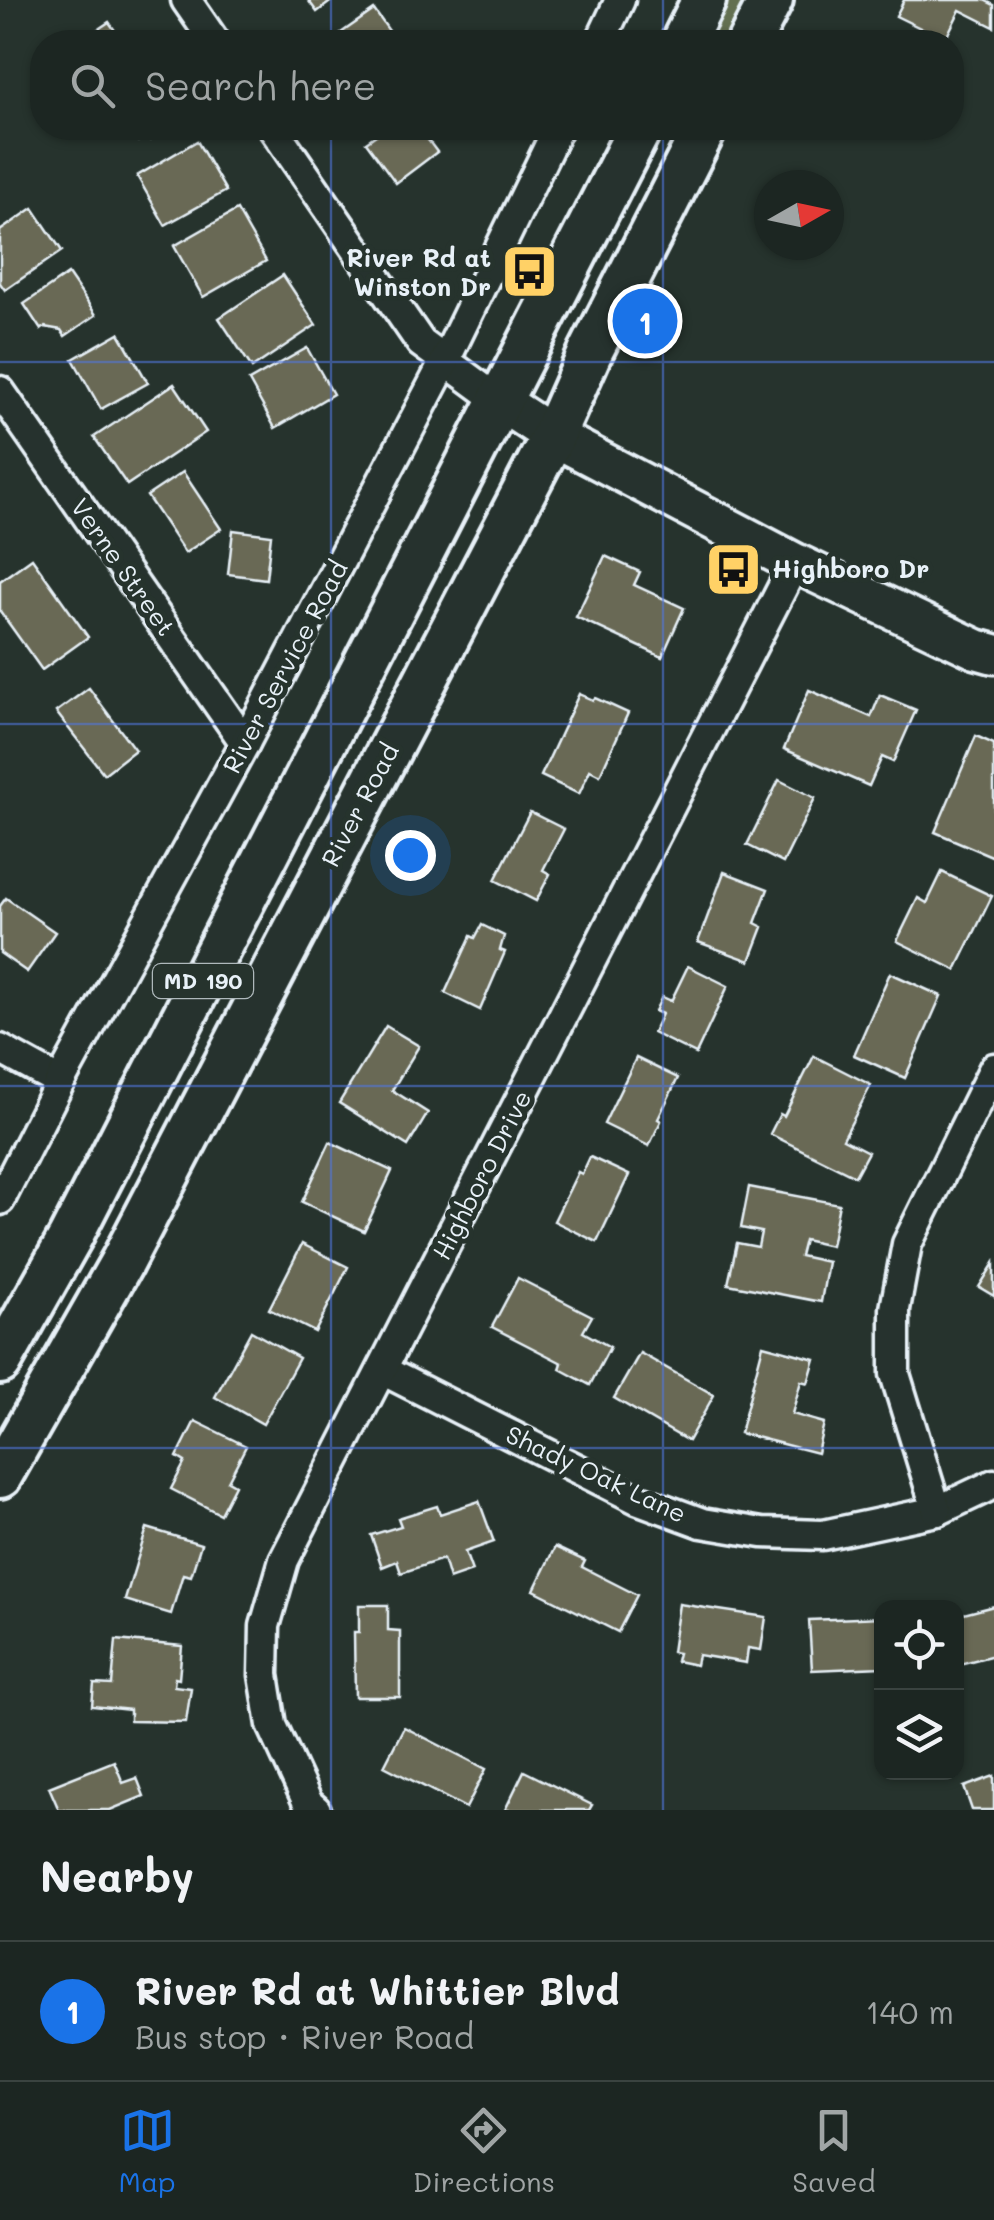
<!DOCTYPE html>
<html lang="en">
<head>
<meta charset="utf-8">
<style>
  body { margin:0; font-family:Mali,sans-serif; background:#252e2a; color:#f1f3f6 }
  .controls { position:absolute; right:30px; bottom:30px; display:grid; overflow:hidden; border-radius:20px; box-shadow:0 2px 8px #0004 }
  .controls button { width:90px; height:90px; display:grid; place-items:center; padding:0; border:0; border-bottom:2px solid #3a4340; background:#1c2622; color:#f1f3f6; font:50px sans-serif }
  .compass { position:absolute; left:754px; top:170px; width:90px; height:90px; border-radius:50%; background:#1c2622; box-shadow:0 2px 8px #0004; rotate:81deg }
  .you { position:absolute; left:410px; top:855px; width:35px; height:35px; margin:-25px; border:8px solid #fff; border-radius:50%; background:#1a73e8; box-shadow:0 0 0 15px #1a73e833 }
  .badge { display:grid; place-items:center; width:65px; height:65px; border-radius:50%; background:#1a73e8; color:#fff; font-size:32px; font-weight:700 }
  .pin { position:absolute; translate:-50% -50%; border:5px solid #fff; box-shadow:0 2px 10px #0006 }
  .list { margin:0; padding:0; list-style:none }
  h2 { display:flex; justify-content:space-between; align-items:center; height:130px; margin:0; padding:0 40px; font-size:42px }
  h2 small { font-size:32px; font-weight:400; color:#a0a5a5 }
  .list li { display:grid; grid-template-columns:65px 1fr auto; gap:30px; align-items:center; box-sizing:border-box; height:140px; padding:0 40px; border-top:2px solid #3a4340 }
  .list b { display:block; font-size:38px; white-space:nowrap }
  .list p { margin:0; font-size:32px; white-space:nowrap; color:#a0a5a5 }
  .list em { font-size:32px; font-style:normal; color:#a0a5a5 }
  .icon { flex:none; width:55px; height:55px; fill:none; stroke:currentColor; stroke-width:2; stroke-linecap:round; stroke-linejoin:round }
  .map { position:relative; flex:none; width:994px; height:1810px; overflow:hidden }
  .search { position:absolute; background:#1c2622; box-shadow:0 2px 8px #0004; left:30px; right:30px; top:30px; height:110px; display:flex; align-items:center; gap:25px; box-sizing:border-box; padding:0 35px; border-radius:40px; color:#a0a5a5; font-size:38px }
  .sheet { height:270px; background:#1c2622 }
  nav { display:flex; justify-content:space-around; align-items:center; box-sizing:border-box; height:140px; border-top:2px solid #3a4340; background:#1c2622; font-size:28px; color:#a0a5a5 }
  nav a { display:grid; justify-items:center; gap:5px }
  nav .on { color:#1a73e8 }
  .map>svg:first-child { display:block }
  .green { fill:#637051; stroke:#a6b0a4; stroke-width:2.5 }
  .building { fill:#696954; stroke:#e8f1f8; stroke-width:2.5 }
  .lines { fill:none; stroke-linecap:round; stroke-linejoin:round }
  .street-casing { stroke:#e8f1f8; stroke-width:35 }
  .secondary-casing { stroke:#e8f1f8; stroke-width:45 }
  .primary-casing { stroke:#e8f1f8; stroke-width:50 }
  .street { stroke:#26332d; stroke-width:28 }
  .secondary { stroke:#26332d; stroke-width:38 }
  .primary { stroke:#26332d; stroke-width:42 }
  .grid { fill:none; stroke:#5077e0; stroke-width:2.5; stroke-opacity:0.55 }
  .labels { text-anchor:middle; stroke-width:10; stroke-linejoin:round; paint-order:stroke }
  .shield { fill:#26332d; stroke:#aeb8bb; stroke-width:2.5 }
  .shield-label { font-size:22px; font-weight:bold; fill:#e8f1f8 }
  .poi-label { font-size:25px; font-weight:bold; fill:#e8f1f8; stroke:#26332d; text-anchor:end }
  .street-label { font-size:25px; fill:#e8f1f8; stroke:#26332d }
</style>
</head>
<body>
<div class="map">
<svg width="994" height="1810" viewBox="0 0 994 1810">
  <rect width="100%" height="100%" fill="#26332d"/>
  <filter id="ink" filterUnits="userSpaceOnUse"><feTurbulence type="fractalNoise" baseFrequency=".01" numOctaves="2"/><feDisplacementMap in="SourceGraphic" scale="20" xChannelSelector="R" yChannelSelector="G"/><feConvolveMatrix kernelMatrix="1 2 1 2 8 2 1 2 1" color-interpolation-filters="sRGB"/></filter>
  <g filter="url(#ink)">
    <path class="green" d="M 728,0 L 752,0 L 731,42 L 710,42 Z"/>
    <g class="building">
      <path d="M 308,0 L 333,0 L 317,12 Z"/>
      <path d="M 904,0 L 984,0 L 994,5 L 994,27 L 960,10 L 945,40 L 896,16 Z"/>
      <path d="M 374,10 L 397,42 L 333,42 L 331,40 Z"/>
      <path d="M 109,22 L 123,42 L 79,42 Z"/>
      <path d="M 129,128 L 170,128 L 151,140 L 148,135 L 138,141 Z"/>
      <path d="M 386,128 L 419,128 L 437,152 L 396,183 L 366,142 Z"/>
      <path d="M 197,141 L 226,191 L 165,225 L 137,176 Z"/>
      <path d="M 33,208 L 62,251 L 5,290 L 0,283 L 0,231 Z"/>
      <path d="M 237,210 L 266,261 L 203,297 L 174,246 Z"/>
      <path d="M 68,274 L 96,315 L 65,336 L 61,330 L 45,327 L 41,330 L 24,304 Z"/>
      <path d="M 283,275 L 316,325 L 252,368 L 219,318 Z"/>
      <path d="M 119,333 L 148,383 L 101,409 L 73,359 Z"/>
      <path d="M 307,348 L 333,394 L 275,428 L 249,381 Z"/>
      <path d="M 174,384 L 206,432 L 127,485 L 94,437 Z"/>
      <path d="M 183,472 L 221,529 L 185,553 L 147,496 Z"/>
      <path d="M 233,530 L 271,535 L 266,579 L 228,574 Z"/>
      <path d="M 605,556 L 640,572 L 634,585 L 684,608 L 662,657 L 576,617 Z"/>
      <path d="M 32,558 L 88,637 L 42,670 L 0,611 L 0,581 Z"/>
      <path d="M 89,688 L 135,750 L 104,774 L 56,712 Z"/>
      <path d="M 809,690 L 871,717 L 880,695 L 916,710 L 893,762 L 882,757 L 869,786 L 784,749 Z"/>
      <path d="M 579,694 L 593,700 L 595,698 L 628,713 L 600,775 L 590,770 L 579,794 L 541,776 Z"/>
      <path d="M 976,736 L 994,744 L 994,857 L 935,832 Z"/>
      <path d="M 779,780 L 815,798 L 783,863 L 747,845 Z"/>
      <path d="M 530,812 L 564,829 L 543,870 L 550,874 L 536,901 L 495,880 Z"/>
      <path d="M 724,872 L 768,889 L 755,923 L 763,927 L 750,961 L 698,942 Z"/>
      <path d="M 942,872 L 992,896 L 956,970 L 897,941 L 918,898 L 927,903 Z"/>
      <path d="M 6,898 L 55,932 L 27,972 L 0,953 L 0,906 Z"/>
      <path d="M 482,925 L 504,936 L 500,950 L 505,952 L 480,1010 L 445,993 L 471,936 L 475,938 Z"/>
      <path d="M 688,966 L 728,986 L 696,1054 L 653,1033 L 662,1014 L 655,1011 L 662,997 L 671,1001 Z"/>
      <path d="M 890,973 L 941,996 L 905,1078 L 854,1055 Z"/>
      <path d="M 386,1026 L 419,1046 L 392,1090 L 428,1113 L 408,1146 L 339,1103 Z"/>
      <path d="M 814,1056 L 871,1085 L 843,1139 L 868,1152 L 855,1176 L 770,1134 L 780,1114 L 784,1116 Z"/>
      <path d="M 636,1058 L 678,1078 L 658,1119 L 661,1121 L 649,1146 L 604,1124 Z"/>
      <path d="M 330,1142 L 392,1171 L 364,1231 L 302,1202 Z"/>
      <path d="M 590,1157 L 629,1175 L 597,1242 L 554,1221 L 578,1172 L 582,1174 Z"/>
      <path d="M 749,1187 L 839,1204 L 831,1246 L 804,1240 L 800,1256 L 828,1262 L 821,1302 L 728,1284 L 737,1243 L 758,1247 L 761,1232 L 741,1228 Z"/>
      <path d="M 302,1244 L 348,1267 L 315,1332 L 269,1309 Z"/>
      <path d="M 994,1263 L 994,1296 L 979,1287 Z"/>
      <path d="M 518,1278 L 592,1316 L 583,1332 L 610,1347 L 590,1385 L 560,1369 L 562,1363 L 492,1327 Z"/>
      <path d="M 251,1331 L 299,1358 L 263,1424 L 215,1397 Z"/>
      <path d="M 763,1345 L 815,1359 L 808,1383 L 801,1381 L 792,1414 L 824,1423 L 817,1453 L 740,1433 Z"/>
      <path d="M 640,1353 L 714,1395 L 688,1441 L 614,1398 Z"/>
      <path d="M 195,1421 L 246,1446 L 228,1481 L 235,1485 L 220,1514 L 171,1489 L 185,1462 L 177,1457 Z"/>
      <path d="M 479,1501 L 494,1542 L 465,1552 L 472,1571 L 449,1579 L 443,1559 L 401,1573 L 397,1561 L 382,1567 L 371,1535 L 401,1526 L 398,1518 L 437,1506 L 440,1514 Z"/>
      <path d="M 147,1528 L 201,1544 L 191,1576 L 183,1574 L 171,1614 L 125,1600 Z"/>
      <path d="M 555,1547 L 585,1561 L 582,1567 L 637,1595 L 618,1632 L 534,1590 Z"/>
      <path d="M 679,1604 L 766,1617 L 761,1650 L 748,1648 L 746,1663 L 698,1655 L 696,1665 L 676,1661 L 678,1653 L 672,1652 Z"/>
      <path d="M 359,1605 L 388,1605 L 388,1630 L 400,1631 L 400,1697 L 355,1697 L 354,1632 L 359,1632 Z"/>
      <path d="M 994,1606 L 994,1655 L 956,1665 L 956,1616 Z"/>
      <path d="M 882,1617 L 882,1667 L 812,1670 L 809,1620 Z"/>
      <path d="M 116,1640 L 182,1646 L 179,1679 L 175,1678 L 174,1686 L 191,1688 L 186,1722 L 130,1721 L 130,1710 L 92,1706 L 94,1684 L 112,1685 Z"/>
      <path d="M 404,1727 L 486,1769 L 466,1808 L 384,1766 Z"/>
      <path d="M 114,1761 L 123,1783 L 137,1778 L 144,1796 L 110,1810 L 59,1810 L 49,1787 Z"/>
      <path d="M 524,1771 L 592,1805 L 589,1810 L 505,1810 Z"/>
      <path d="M 994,1776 L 994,1810 L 972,1810 L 964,1787 Z"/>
    </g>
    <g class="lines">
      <defs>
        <g id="street">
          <path d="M 186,0 L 215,42"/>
          <path d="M 600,42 L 620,0"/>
          <path d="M 273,128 L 421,343 L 501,402"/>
          <path d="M 0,391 L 245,743"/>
          <path d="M 0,1049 L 60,1082"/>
          <path d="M 0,1200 L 60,1082 L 245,743 L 445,361 L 558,128"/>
          <path d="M 382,1370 L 637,1499 L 702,1523 L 762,1533 L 823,1535 L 937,1511 L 994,1484"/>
          <path d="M 937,1511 L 895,1374 L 895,1309 L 907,1244 L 994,1068"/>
          <path d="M 316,1810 L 308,1803 L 272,1725 L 264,1675 L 265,1626 L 284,1560 L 795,563"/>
        </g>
        <path id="secondary" d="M 501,402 L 553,436 L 795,563 L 976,649 L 994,654"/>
        <g id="primary">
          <path d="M 683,42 L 704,0"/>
          <path d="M 749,42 L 771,0"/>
          <path d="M 0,1362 L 70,1238 L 640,128"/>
          <path d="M 0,1476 L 122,1262 L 553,436 L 590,353 L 705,128"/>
        </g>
      </defs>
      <use href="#street" class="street-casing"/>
      <use href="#secondary" class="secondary-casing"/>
      <use href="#primary" class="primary-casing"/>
      <use href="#street" class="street"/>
      <use href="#secondary" class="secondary"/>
      <use href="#primary" class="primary"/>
    </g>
  </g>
  <path class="grid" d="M 331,0 L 331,42M 663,0 L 663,42M 331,128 L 331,1810M 663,128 L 663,1810M 0,362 L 994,362M 0,724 L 994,724M 0,1086 L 994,1086M 0,1448 L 994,1448"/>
  <defs>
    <symbol id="bus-square" viewBox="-11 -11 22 22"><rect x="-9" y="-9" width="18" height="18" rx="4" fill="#ffd166" stroke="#26332d"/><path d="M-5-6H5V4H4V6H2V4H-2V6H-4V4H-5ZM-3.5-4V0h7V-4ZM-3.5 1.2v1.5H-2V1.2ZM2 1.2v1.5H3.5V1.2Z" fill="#111"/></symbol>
  </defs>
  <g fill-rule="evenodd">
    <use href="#bus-square" x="498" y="240" width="63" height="63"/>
    <use href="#bus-square" x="702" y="538" width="63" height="63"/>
  </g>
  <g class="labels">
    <rect class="shield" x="153" y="964" width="100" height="34" rx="8"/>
    <g class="shield-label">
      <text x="203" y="989">MD 190</text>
    </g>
    <g class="poi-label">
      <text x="491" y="267">River Rd at<tspan x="491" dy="29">Winston Dr</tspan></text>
      <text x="772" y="578" text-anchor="start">Highboro Dr</text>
    </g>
    <g class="street-label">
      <text transform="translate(123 567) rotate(55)" y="9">Verne Street</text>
      <text transform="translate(285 667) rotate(-62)" y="9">River Service Road</text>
      <text transform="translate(360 805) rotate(-62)" y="9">River Road</text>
      <text transform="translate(482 1175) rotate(-63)" y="9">Highboro Drive</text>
      <text transform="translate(596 1474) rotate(25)" y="9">Shady Oak Lane</text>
    </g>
  </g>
</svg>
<div class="controls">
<button><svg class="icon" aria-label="locate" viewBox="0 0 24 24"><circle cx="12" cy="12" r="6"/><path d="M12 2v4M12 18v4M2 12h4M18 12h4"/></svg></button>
<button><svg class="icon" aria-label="layers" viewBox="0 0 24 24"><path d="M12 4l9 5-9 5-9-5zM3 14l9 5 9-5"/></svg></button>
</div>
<svg class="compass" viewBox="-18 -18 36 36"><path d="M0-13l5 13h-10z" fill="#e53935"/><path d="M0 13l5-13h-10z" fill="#a0a5a5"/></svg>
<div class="you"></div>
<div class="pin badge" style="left:645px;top:321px">1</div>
<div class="search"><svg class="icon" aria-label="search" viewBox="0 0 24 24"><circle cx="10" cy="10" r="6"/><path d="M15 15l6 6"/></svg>Search here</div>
</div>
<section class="sheet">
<h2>Nearby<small></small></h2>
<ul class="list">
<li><span class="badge">1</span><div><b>River Rd at Whittier Blvd</b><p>Bus stop · River Road</p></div><em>140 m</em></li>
</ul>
</section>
<nav>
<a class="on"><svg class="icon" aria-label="map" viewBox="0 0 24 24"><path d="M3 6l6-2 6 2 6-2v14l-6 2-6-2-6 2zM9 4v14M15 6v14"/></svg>Map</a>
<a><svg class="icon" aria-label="directions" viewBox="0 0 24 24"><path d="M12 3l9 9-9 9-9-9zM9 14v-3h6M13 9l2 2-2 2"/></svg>Directions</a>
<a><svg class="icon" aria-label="saved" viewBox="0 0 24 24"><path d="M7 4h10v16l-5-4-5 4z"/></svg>Saved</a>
</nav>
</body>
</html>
